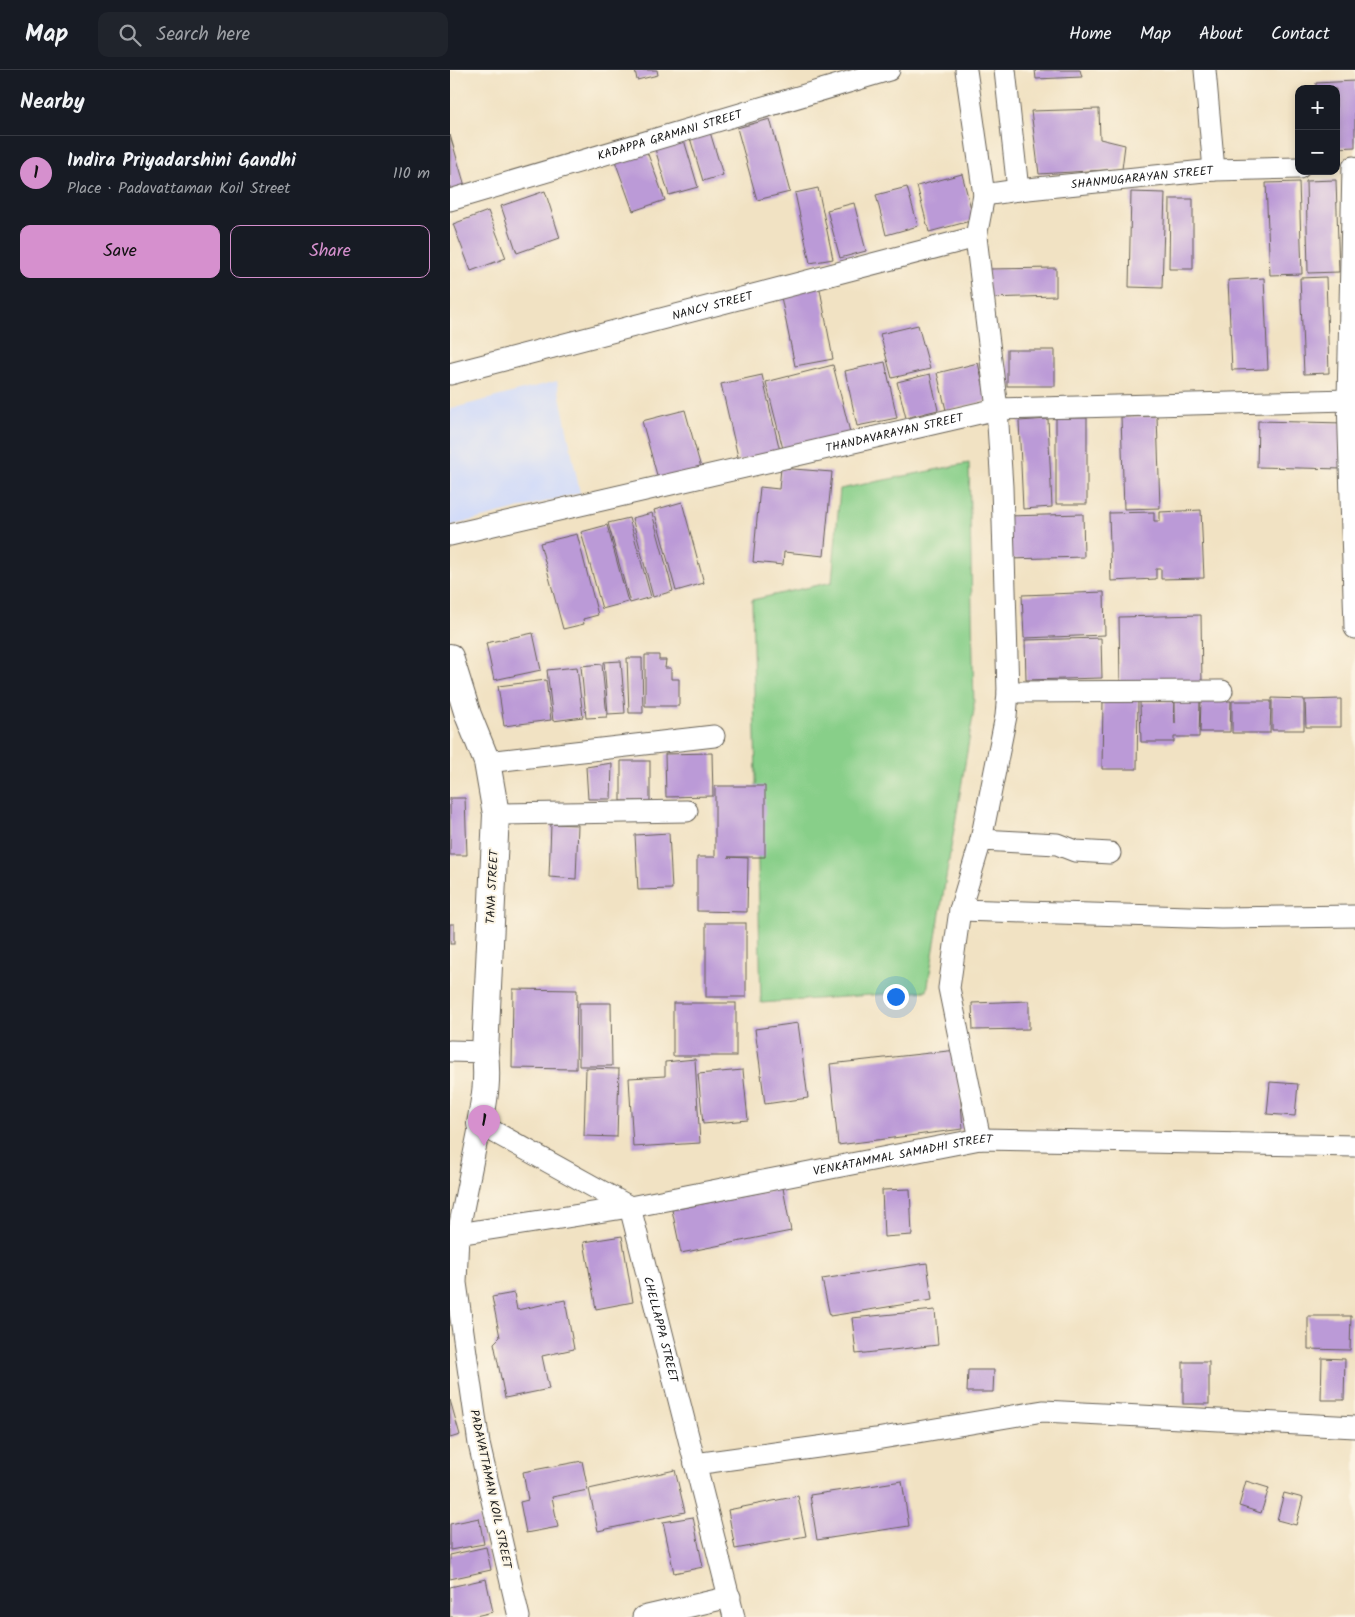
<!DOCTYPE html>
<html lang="en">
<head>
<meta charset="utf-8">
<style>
  body { margin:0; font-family:Kalam,sans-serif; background:#20242c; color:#f1f3f6 }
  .controls { position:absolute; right:15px; top:15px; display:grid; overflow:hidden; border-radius:10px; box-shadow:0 2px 8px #0003 }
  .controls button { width:45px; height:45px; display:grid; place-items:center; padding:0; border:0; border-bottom:1px solid #363941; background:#171b24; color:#f1f3f6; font:25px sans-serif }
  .you { position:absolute; left:445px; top:926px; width:18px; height:18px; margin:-12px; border:4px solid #fff; border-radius:50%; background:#1a73e8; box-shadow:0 0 0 8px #1a73e833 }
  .badge { display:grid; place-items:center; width:32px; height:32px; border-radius:50%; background:#d690ce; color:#111; font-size:16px; font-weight:700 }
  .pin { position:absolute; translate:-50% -41px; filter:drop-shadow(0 1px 2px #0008) }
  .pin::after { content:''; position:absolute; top:26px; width:18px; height:15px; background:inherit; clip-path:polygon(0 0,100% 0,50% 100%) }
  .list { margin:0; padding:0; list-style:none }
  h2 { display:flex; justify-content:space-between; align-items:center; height:65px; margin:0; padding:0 20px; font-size:21px }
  h2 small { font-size:16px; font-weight:400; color:#9ea1a6 }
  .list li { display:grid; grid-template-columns:32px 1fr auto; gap:15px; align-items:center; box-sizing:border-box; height:75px; padding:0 20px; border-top:1px solid #363941 }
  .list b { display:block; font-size:19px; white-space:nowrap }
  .list p { margin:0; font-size:16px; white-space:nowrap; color:#9ea1a6 }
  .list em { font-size:16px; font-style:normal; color:#9ea1a6 }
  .actions { display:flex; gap:10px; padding:15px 20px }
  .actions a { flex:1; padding:11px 0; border:1px solid #d690ce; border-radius:10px; text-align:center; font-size:18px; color:#d690ce }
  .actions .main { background:#d690ce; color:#111 }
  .icon { flex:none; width:28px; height:28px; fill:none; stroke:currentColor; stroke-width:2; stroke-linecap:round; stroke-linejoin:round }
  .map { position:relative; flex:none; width:905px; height:1547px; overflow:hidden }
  header { display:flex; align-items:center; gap:30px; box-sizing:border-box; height:70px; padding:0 25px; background:#171b24; border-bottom:1px solid #363941 }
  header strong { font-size:24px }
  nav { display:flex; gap:28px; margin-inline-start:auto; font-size:18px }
  .search { width:350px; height:45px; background:#20242c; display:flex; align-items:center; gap:12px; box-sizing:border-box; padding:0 18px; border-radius:10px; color:#9ea1a6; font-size:19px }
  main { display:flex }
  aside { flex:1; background:#171b24 }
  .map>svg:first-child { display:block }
  .built { fill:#d0daf9 }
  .green { fill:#88cf89; stroke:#527652 }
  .building { fill:#bb9ad7 }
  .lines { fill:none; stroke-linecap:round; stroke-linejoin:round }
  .minor-casing { stroke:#676156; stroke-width:23 }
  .tertiary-casing { stroke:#676156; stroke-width:28 }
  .minor { stroke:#fff; stroke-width:21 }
  .tertiary { stroke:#fff; stroke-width:26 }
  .labels { text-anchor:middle; stroke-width:4; stroke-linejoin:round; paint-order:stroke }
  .street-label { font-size:12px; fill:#1c1c1c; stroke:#fcf5e5 }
</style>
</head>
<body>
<header>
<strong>Map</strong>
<div class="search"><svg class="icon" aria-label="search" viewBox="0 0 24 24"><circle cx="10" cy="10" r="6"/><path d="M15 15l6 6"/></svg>Search here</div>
<nav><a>Home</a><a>Map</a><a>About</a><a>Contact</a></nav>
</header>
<main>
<aside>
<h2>Nearby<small></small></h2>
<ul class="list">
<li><span class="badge">1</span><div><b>Indira Priyadarshini Gandhi</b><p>Place · Padavattaman Koil Street</p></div><em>110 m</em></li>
</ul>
<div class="actions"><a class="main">Save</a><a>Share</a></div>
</aside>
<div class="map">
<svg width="905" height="1547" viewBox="0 0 905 1547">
  <rect width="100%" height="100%" fill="#fcf5e5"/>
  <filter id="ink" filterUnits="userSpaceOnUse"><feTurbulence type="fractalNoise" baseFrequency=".02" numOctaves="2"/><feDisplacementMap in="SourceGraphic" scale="10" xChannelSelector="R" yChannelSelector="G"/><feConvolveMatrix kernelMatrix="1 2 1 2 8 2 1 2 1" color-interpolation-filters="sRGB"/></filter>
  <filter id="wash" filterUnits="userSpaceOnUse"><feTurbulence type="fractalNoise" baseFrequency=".0096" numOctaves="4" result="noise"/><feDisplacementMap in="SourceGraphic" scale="20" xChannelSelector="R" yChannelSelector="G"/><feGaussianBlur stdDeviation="1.12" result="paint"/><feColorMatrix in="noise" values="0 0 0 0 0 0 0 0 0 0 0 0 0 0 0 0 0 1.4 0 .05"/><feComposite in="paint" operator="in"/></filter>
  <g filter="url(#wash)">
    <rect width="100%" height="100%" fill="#f1e2c3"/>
    <path class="built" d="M 107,311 L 130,423 L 0,456 L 0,339 Z"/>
    <path class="green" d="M 519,393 L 524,640 L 477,921 L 311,933 L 302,530 L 382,512 L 390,419 Z"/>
    <g id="blocks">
      <g class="building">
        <path d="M 185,0 L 207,0 L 208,5 L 187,10 Z"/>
        <path d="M 585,0 L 630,0 L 632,7 L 586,9 Z"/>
        <path d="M 905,11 L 905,77 L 886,78 L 886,19 L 866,19 L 866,13 Z"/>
        <path d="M 649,39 L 650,69 L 675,75 L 672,99 L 589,104 L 581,41 Z"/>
        <path d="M 320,49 L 340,122 L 307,130 L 287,58 Z"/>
        <path d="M 260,62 L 273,105 L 253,111 L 240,68 Z"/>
        <path d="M 0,65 L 17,123 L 0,127 Z"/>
        <path d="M 234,70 L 248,117 L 219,125 L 205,79 Z"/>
        <path d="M 196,79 L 215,130 L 183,141 L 165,91 Z"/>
        <path d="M 512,104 L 524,150 L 479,162 L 467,116 Z"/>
        <path d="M 886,110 L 889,202 L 858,203 L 856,111 Z"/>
        <path d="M 849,112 L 852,204 L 820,205 L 816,113 Z"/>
        <path d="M 457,117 L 468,156 L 436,165 L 426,125 Z"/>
        <path d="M 368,118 L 383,189 L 360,193 L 345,123 Z"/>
        <path d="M 95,121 L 110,168 L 67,183 L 51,136 Z"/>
        <path d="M 681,122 L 715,123 L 712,218 L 679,217 Z"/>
        <path d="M 720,129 L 743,129 L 743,199 L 719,199 Z"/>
        <path d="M 404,133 L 416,181 L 390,188 L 377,140 Z"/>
        <path d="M 38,141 L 56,188 L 21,201 L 3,154 Z"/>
        <path d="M 606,198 L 606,226 L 538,228 L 538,199 Z"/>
        <path d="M 876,207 L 879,303 L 854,304 L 850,208 Z"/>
        <path d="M 814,208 L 818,299 L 782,300 L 778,210 Z"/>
        <path d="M 369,214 L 383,289 L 345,296 L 330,222 Z"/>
        <path d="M 468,255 L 480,299 L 442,308 L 430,264 Z"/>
        <rect x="557" y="280" width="48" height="36"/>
        <path d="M 435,292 L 447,348 L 407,356 L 395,301 Z"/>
        <path d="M 528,293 L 537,331 L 496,340 L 487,303 Z"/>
        <path d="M 383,295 L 401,366 L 334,383 L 316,312 Z"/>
        <path d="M 480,304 L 488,340 L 456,348 L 447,312 Z"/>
        <path d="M 312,305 L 330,381 L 289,391 L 271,314 Z"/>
        <path d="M 235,340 L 253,405 L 210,416 L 192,351 Z"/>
        <path d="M 707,346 L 710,438 L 674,439 L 671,347 Z"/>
        <rect x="606" y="348" width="31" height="86"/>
        <path d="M 598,349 L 602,437 L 573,439 L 569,351 Z"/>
        <path d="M 808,351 L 895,353 L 893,399 L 807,397 Z"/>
        <path d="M 331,398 L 382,402 L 374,486 L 334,482 L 333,495 L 303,492 L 310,417 L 329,419 Z"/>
        <path d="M 232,432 L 254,513 L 226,521 L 204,440 Z"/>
        <path d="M 751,440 L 754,508 L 711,509 L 711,499 L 706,499 L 706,509 L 661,511 L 659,443 L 704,442 L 704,451 L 710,451 L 710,442 Z"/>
        <path d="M 202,443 L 223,521 L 203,527 L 182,448 Z"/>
        <path d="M 633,444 L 634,487 L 559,489 L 558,446 Z"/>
        <path d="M 179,448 L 201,527 L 180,533 L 158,453 Z"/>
        <path d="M 157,455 L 178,532 L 152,539 L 131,462 Z"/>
        <path d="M 127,464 L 148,545 L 133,549 L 134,554 L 113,559 L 90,473 Z"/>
        <path d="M 654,522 L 655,565 L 574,568 L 572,525 Z"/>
        <path d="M 751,545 L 752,614 L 670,615 L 669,547 Z"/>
        <path d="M 83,563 L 91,600 L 44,610 L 36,573 Z"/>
        <path d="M 651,568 L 652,608 L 576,610 L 575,570 Z"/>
        <path d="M 195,585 L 209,585 L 209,590 L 216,590 L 215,598 L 221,598 L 221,609 L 229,609 L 229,636 L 195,636 Z"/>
        <path d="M 177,588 L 192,588 L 193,643 L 179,643 Z"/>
        <path d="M 171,591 L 175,643 L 158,644 L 154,592 Z"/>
        <path d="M 152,594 L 157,647 L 136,648 L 131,596 Z"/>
        <path d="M 127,597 L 133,647 L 103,651 L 97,600 Z"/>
        <path d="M 96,610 L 101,650 L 54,656 L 48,616 Z"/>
        <path d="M 822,628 L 854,629 L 854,660 L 822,660 Z"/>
        <path d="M 891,629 L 891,657 L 856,657 L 855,630 Z"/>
        <path d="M 653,630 L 688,630 L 687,699 L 652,699 Z"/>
        <path d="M 725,630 L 750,631 L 749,667 L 724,667 L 724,672 L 691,672 L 690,632 L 724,632 L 725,653 Z"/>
        <path d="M 751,631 L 781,631 L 780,662 L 750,662 Z"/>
        <path d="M 782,631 L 821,631 L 820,663 L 782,663 Z"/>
        <path d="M 262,683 L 263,726 L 216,727 L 215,684 Z"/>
        <rect x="171" y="691" width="29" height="40"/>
        <path d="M 162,693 L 161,729 L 138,729 L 136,697 Z"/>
        <path d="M 265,716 L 315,716 L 315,787 L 278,787 L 298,788 L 297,842 L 247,841 L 247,787 L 265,787 Z"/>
        <path d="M 0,728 L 15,728 L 17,785 L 0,785 Z"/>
        <path d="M 101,754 L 128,755 L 126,809 L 99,807 Z"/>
        <path d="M 219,763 L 222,819 L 188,820 L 185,765 Z"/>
        <rect x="256" y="853" width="40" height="74"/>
        <rect x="0" y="854" width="4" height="20"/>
        <path d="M 63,919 L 127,920 L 126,999 L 62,998 Z"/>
        <path d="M 579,931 L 579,959 L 523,960 L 522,933 Z"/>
        <path d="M 129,933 L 161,933 L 162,996 L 129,996 Z"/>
        <rect x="223" y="933" width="63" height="53"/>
        <path d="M 348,953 L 358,1028 L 315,1034 L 305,959 Z"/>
        <path d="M 507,980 L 513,1059 L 388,1075 L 380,994 Z"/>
        <path d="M 245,989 L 250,1073 L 183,1077 L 179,1008 L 215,1006 L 215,992 Z"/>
        <path d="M 136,998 L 169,999 L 167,1067 L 134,1066 Z"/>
        <path d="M 293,1000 L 298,1050 L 253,1054 L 248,1004 Z"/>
        <path d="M 820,1012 L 848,1014 L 845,1046 L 817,1044 Z"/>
        <path d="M 333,1118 L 341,1161 L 231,1183 L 222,1140 Z"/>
        <path d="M 460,1119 L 462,1165 L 434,1167 L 432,1120 Z"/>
        <path d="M 172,1166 L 183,1232 L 146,1239 L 134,1172 Z"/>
        <path d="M 477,1193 L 482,1230 L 380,1246 L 372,1209 Z"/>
        <path d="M 64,1223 L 67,1240 L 115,1230 L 124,1279 L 92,1286 L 99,1319 L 55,1328 L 44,1273 L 50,1267 L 42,1227 Z"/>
        <path d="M 485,1240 L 488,1275 L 406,1284 L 402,1248 Z"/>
        <path d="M 858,1246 L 901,1246 L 900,1280 L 858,1279 Z"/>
        <path d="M 872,1288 L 895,1289 L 894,1330 L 871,1330 Z"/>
        <rect x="733" y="1292" width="26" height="42"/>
        <path d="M 518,1300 L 544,1300 L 543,1322 L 517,1322 Z"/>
        <path d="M 0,1330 L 10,1365 L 0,1368 Z"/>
        <path d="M 132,1391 L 138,1420 L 102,1427 L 108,1457 L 76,1463 L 70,1432 L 78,1430 L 73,1402 Z"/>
        <path d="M 225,1400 L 235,1442 L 148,1461 L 139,1419 Z"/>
        <path d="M 452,1411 L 459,1456 L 367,1470 L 360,1425 Z"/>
        <path d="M 796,1411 L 819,1418 L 811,1443 L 789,1436 Z"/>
        <path d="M 834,1423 L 853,1428 L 846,1455 L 827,1450 Z"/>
        <path d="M 348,1426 L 356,1466 L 285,1479 L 278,1440 Z"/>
        <path d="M 243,1447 L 253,1497 L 224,1503 L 213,1452 Z"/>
        <path d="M 29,1448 L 34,1474 L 0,1480 L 0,1454 Z"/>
        <path d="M 36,1477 L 41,1500 L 0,1509 L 0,1485 Z"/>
        <path d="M 36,1509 L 43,1542 L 21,1547 L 0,1547 L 0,1517 Z"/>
      </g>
    </g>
  </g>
  <g filter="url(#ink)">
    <use href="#blocks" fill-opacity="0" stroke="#676156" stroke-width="1"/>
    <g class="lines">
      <defs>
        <g id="minor">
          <path d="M 516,0 L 534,125 L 526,167 L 547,339 L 552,417 L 558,622 L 556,646 L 531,770 L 510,840 L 499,918 L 530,1069"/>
          <path d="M 555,0 L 568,120"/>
          <path d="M 755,0 L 764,100"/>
          <path d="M 903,97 L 898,330 L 905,558"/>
          <path id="s1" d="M 534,125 L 568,120 L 764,100 L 849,98"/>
          <path id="s2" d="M 0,130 L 439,0"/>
          <path id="s3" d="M 0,304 L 526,167"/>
          <path id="s4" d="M 0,465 L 547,339 L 898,330"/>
          <path d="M 558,622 L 772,621"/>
          <path d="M 37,692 L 264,666"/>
          <path d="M 46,744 L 237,741"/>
          <path d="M 531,770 L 607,774 L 625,781 L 660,783"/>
          <path d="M 510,840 L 771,848 L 905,846"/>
          <path d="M 0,981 L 35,982"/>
          <path id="s5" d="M 8,1164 L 180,1137 L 530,1069 L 905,1076"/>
          <path d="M 245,1394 L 426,1369 L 593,1341 L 905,1357"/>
          <path id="s6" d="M 69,1547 L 29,1374 L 6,1213 L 8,1164 L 30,1054 L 180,1137 L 284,1547"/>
          <path d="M 193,1547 L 280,1527"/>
        </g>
        <path id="tertiary" d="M 0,587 L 18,645 L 37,692 L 46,744 L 35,982 C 38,1011 35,1026 30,1054"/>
      </defs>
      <use href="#minor" class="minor-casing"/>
      <use href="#tertiary" class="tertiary-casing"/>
      <use href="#minor" class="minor"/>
      <use href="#tertiary" class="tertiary"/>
    </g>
  </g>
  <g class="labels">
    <g class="street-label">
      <text dy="4" stroke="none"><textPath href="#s2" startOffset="229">KADAPPA GRAMANI STREET</textPath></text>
      <text dy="4" stroke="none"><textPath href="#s1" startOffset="159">SHANMUGARAYAN STREET</textPath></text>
      <text dy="4" stroke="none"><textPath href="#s3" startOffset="271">NANCY STREET</textPath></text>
      <text dy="4" stroke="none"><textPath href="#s4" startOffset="456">THANDAVARAYAN STREET</textPath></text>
      <text transform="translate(42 817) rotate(-87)" y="4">TANA STREET</text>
      <text dy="4" stroke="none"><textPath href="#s5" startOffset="452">VENKATAMMAL SAMADHI STREET</textPath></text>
      <text dy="4" stroke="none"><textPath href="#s6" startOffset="799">CHELLAPPA STREET</textPath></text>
      <text transform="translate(41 1419) rotate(78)" y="4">PADAVATTAMAN KOIL STREET</text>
    </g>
  </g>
</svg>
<div class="controls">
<button>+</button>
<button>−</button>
</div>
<div class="you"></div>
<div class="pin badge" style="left:34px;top:1076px">1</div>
</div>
</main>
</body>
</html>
